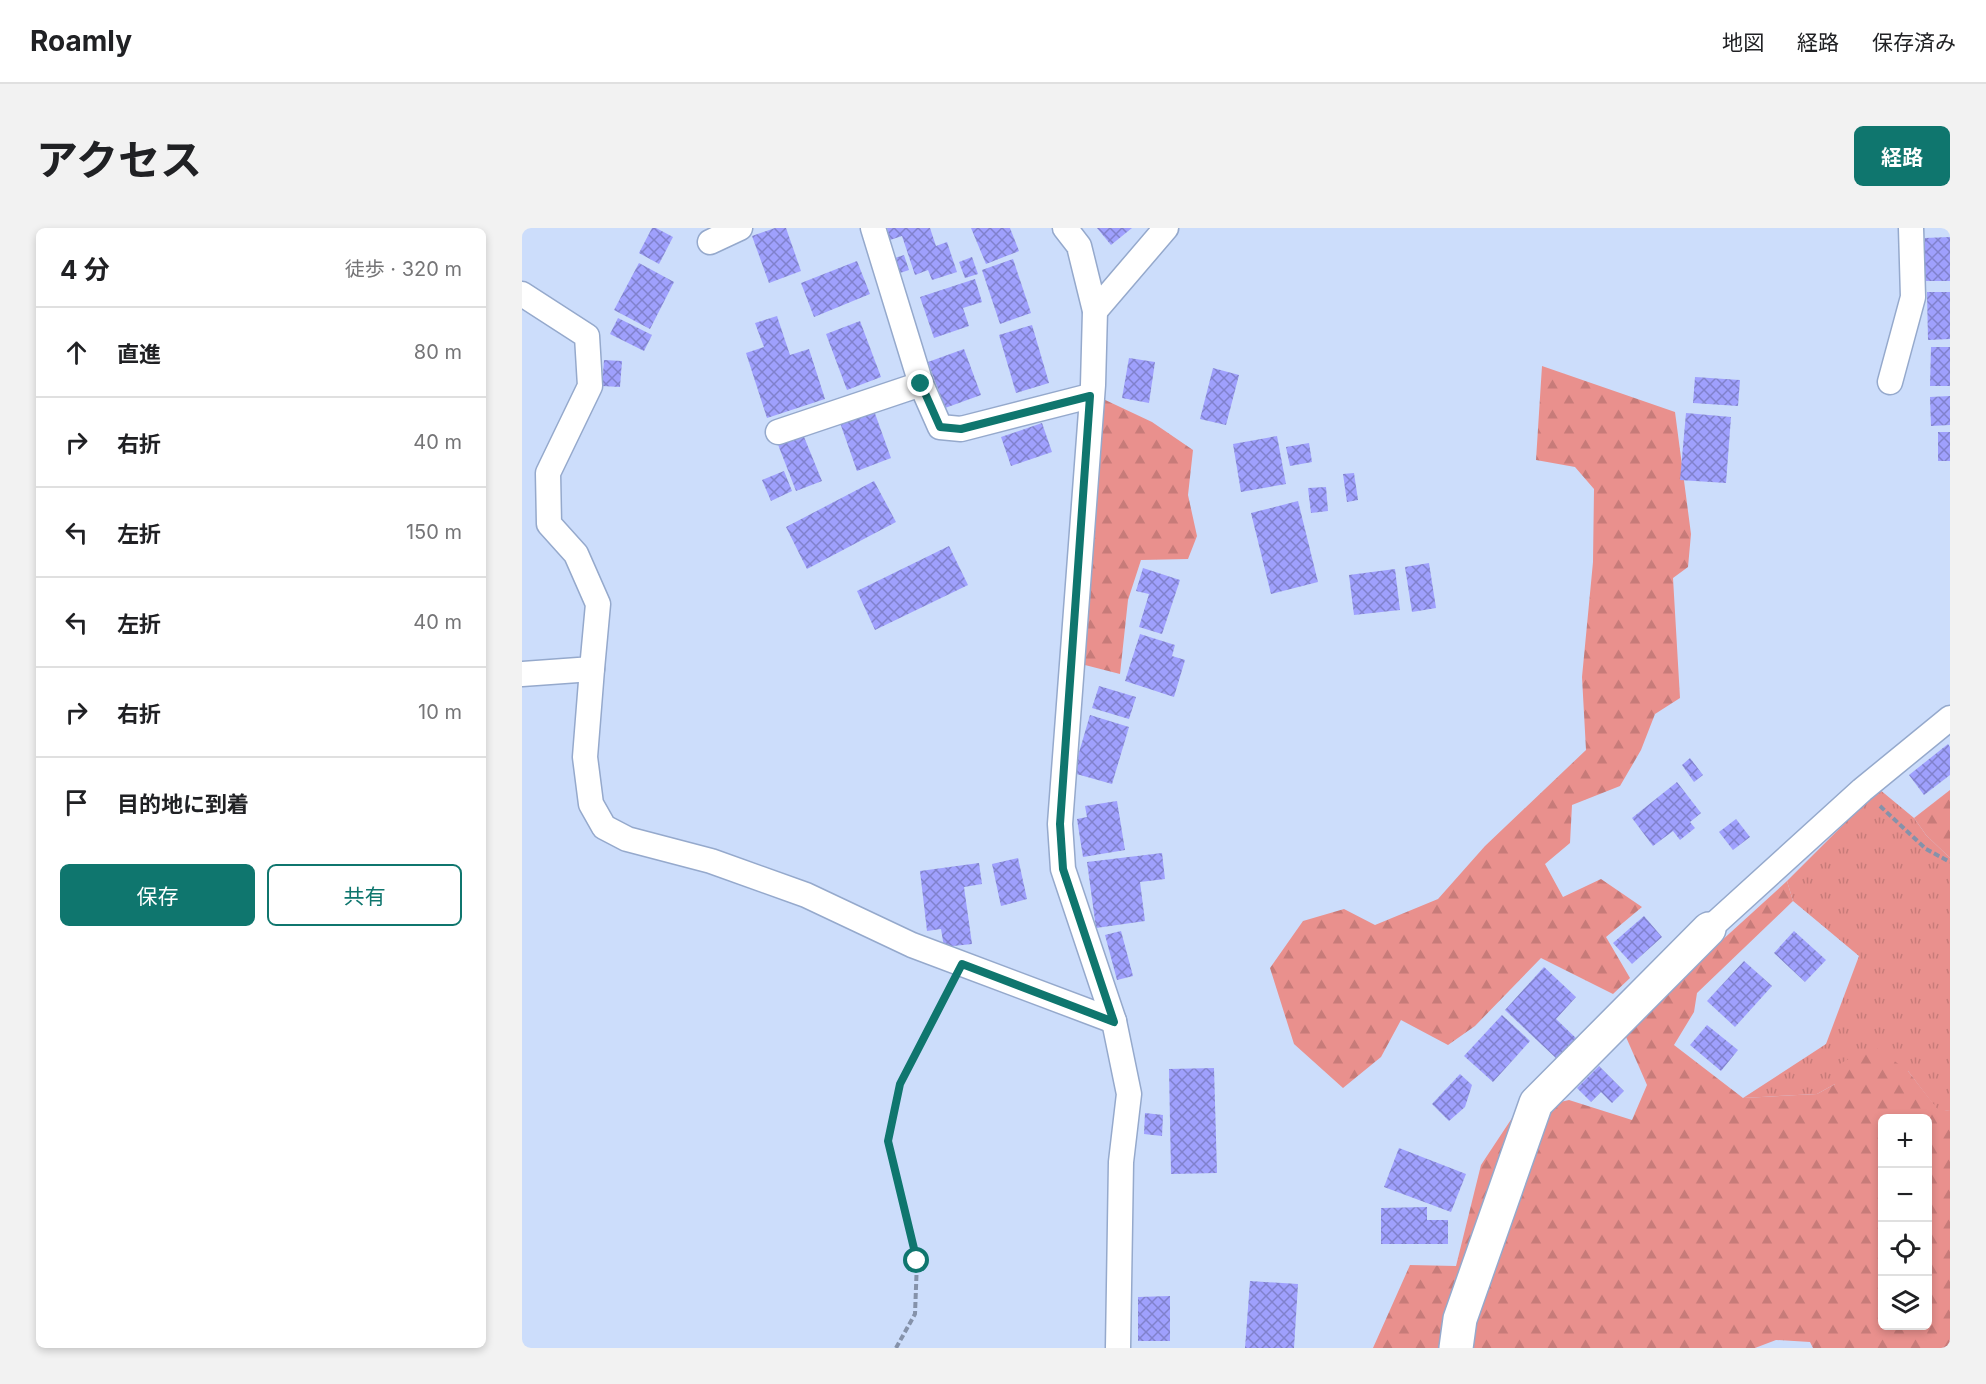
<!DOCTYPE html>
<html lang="ja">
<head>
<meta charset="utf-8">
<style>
  body { margin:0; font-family:Inter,"Noto Sans JP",sans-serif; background:#f2f2f2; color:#202124 }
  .controls { position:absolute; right:18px; bottom:18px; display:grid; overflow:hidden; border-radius:9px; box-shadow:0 3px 9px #0003 }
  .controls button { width:54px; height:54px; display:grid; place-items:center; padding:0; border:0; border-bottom:2px solid #e0e0e0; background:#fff; color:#202124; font:30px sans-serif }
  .stop { position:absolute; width:18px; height:18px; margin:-14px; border:4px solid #0f766e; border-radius:50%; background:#fff }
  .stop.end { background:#0f766e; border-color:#fff; box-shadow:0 2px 6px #0008 }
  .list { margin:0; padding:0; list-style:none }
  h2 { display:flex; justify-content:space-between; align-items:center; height:78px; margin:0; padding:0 24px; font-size:26px }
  h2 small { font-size:20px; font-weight:400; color:#757577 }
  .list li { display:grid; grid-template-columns:39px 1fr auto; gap:18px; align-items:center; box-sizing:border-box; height:90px; padding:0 24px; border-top:2px solid #e0e0e0 }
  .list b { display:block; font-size:22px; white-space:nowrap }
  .list em { font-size:20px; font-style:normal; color:#757577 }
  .actions { display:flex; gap:12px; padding:18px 24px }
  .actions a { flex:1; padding:14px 0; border:2px solid #0f766e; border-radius:9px; text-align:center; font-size:21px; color:#0f766e }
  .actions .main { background:#0f766e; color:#fff }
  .icon { flex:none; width:33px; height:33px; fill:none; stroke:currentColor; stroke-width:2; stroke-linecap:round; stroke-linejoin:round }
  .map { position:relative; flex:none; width:1428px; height:1120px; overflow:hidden; border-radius:9px }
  header { display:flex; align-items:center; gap:36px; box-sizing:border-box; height:84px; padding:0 30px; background:#fff; border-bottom:2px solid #e0e0e0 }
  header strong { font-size:28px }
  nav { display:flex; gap:33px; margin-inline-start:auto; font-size:21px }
  .intro { display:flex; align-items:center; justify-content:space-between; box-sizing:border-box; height:144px; padding:0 36px }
  h1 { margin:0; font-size:42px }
  .button { padding:15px 27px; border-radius:9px; background:#0f766e; color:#fff; font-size:21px; font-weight:700 }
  main { display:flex; gap:36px; padding:0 36px }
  aside { flex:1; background:#fff; border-radius:9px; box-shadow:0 3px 9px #0003 }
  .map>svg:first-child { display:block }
  .grass { fill:url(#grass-tufts) }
  .forest { fill:url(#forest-firs); fill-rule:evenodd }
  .building { fill:url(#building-cross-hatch) }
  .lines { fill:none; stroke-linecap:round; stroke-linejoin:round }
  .street-casing { stroke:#95a9cc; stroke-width:27 }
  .secondary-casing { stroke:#95a9cc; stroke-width:36 }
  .path { stroke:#8592aa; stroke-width:4; stroke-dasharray:6 3; stroke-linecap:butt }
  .street { stroke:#fff; stroke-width:24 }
  .secondary { stroke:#fff; stroke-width:33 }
  .route { stroke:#0f766e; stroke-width:8 }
</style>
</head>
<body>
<header>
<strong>Roamly</strong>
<nav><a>地図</a><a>経路</a><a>保存済み</a></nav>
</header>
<div class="intro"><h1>アクセス</h1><a class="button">経路</a></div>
<main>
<aside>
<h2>4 分<small>徒歩 · 320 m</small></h2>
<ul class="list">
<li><svg class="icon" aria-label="ahead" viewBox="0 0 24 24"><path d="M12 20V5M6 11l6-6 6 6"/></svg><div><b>直進</b></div><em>80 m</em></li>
<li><svg class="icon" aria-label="right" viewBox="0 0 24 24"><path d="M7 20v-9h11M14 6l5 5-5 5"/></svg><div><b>右折</b></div><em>40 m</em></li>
<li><svg class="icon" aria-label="left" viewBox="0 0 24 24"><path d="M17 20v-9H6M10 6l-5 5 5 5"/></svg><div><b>左折</b></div><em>150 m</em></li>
<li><svg class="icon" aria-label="left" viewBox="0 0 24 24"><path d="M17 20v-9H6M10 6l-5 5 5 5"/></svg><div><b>左折</b></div><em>40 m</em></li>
<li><svg class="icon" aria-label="right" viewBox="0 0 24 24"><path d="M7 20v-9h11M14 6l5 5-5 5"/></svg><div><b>右折</b></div><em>10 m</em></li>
<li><svg class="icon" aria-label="arrive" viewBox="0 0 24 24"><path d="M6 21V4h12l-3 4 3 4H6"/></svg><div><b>目的地に到着</b></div></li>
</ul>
<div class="actions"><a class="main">保存</a><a>共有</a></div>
</aside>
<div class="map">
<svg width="1428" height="1120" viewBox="0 0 1428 1120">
  <defs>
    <pattern id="grass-tufts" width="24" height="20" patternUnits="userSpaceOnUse" patternTransform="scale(1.5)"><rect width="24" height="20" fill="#e9908d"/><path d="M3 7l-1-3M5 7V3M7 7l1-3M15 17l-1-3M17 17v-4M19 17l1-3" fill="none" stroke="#c77b79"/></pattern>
    <pattern id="forest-firs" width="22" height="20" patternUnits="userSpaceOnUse" patternTransform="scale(1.5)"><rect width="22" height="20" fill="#e9908d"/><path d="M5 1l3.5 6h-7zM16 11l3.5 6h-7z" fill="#c77b79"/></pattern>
    <pattern id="building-cross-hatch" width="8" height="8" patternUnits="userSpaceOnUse" patternTransform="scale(1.5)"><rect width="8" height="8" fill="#9fa0fd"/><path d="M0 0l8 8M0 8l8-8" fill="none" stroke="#8081cc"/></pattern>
  </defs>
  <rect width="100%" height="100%" fill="#ccddfb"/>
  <path class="grass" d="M 1357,561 L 1392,590 L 1404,607 L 1428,630 L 1428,882 L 1417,884 L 1386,843 L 1313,856 L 1295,866 L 1221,870 L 1304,816 L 1337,728 L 1271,673 L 1265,653 Z"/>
  <g class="forest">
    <path d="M 1020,138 L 1153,184 L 1169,306 L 1166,339 L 1151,350 L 1158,470 L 1133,486 L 1119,522 L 1098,558 L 1050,577 L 1048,615 L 1023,636 L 1041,669 L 1079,651 L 1120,679 L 1084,709 L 1108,750 L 1091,766 L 1019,730 L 953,798 L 926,817 L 879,792 L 859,829 L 821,860 L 772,816 L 748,740 L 781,693 L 822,681 L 853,697 L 916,671 L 963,618 L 1064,522 L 1060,449 L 1071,334 L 1072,261 L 1053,239 L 1014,232 Z"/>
    <path d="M 579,170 L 630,194 L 671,222 L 666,267 L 675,308 L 666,331 L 619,332 L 606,372 L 598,446 L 559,436 Z"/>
    <path d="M 1428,562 L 1428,630 L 1404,607 L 1392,590 Z"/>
    <path d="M 1265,653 L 1271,673 L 1175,765 L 1172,784 L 1152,817 L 1221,870 L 1295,866 L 1313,856 L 1319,835 L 1352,818 L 1386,843 L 1417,883 L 1428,882 L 1428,1120 L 1291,1120 L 1288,1114 L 1254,1112 L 1233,1120 L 851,1120 L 888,1037 L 934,1038 L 959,937 L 994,884 L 1047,872 L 1110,892 L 1125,857 L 1104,809 L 1153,755 ZM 1360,890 L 1406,890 L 1406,1098 L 1360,1098 Z"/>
  </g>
  <g class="building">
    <path d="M 130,0 L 134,0 L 151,9 L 137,36 L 117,25 Z"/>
    <path d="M 253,0 L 264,0 L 279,43 L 247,55 L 230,8 Z"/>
    <path d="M 365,0 L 408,0 L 414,18 L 425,14 L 435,44 L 410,52 L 406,42 L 393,47 L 380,8 L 368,12 Z"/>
    <path d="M 449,0 L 488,0 L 497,23 L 464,36 Z"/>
    <path d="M 575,0 L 610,0 L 589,17 Z"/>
    <path d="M 1428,9 L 1428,53 L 1403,53 L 1403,10 Z"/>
    <path d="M 382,27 L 387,42 L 378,45 L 373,30 Z"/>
    <path d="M 450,29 L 456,46 L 443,50 L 437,34 Z"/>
    <path d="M 491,31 L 509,85 L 478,96 L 460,42 Z"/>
    <path d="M 335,33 L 348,66 L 292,89 L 279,55 Z"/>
    <path d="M 117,35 L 152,54 L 128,101 L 92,82 Z"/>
    <path d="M 453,51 L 460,74 L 441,80 L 447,98 L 412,110 L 398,69 Z"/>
    <path d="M 1405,64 L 1428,64 L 1428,111 L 1406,112 Z"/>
    <path d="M 255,88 L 268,127 L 287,121 L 303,171 L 245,190 L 224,125 L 242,119 L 233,95 Z"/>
    <path d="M 96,90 L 130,107 L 122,123 L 88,106 Z"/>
    <path d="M 338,93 L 359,149 L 325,162 L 304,106 Z"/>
    <path d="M 510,97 L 527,155 L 494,165 L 477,107 Z"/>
    <path d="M 1409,119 L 1428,119 L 1428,158 L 1408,158 Z"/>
    <path d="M 442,121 L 459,167 L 423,180 L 406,134 Z"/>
    <path d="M 607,130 L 633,134 L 627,175 L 600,170 Z"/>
    <path d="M 82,132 L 100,133 L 98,159 L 80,158 Z"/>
    <path d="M 691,140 L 717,147 L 704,197 L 678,191 Z"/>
    <path d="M 1173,149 L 1218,152 L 1216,178 L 1171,175 Z"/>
    <path d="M 1428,168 L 1428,197 L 1409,198 L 1408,169 Z"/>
    <path d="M 351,180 L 369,230 L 335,243 L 317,192 Z"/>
    <path d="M 1164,185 L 1209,189 L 1204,255 L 1158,252 Z"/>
    <path d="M 520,195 L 530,224 L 489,238 L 479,209 Z"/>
    <path d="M 280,204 L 300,253 L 274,263 L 255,214 Z"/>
    <rect x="1416" y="204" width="12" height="29"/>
    <path d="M 755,208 L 764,256 L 719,264 L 711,216 Z"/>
    <path d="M 787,215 L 790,234 L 768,238 L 764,219 Z"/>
    <path d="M 262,243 L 270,263 L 249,273 L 240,252 Z"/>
    <path d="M 832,245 L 836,272 L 825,274 L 821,246 Z"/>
    <path d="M 352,253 L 374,294 L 285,341 L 264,299 Z"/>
    <path d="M 804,259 L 806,283 L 789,285 L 786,260 Z"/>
    <path d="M 776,273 L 796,354 L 749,366 L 729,285 Z"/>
    <path d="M 427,318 L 446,357 L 353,402 L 335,363 Z"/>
    <path d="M 907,335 L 914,380 L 890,384 L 883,339 Z"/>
    <path d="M 621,340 L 658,352 L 640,406 L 617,399 L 627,366 L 614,363 Z"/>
    <path d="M 873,341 L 878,382 L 832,387 L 827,347 Z"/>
    <path d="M 618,406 L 653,417 L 650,428 L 663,432 L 652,469 L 603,453 Z"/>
    <path d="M 577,458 L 614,469 L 607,491 L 570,480 Z"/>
    <path d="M 568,487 L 607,499 L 590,556 L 551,545 Z"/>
    <path d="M 1426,516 L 1428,519 L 1428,547 L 1402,567 L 1387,547 Z"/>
    <path d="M 1168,530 L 1181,547 L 1172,554 L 1160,537 Z"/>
    <path d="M 1155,554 L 1179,585 L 1168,594 L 1173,600 L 1158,612 L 1151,603 L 1131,618 L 1110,590 Z"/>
    <path d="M 595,573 L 603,622 L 561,629 L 555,591 L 565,589 L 563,578 Z"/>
    <path d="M 1214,591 L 1228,609 L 1211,622 L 1197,604 Z"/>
    <path d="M 640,625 L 643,651 L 618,654 L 623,693 L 574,700 L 565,634 Z"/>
    <path d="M 496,630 L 505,671 L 479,678 L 470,636 Z"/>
    <path d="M 457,635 L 460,656 L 442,659 L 450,716 L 422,719 L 419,701 L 405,703 L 398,643 Z"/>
    <path d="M 1122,688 L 1140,709 L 1110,736 L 1091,715 Z"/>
    <path d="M 599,703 L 611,748 L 595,752 L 583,707 Z"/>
    <path d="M 1272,703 L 1304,732 L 1283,754 L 1252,725 Z"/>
    <path d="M 1222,733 L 1250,758 L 1213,799 L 1185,773 Z"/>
    <path d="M 1022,739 L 1054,769 L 1034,791 L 1056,812 L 1036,832 L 983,782 Z"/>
    <path d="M 980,787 L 1008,813 L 971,854 L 942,828 Z"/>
    <path d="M 1185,797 L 1216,822 L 1199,843 L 1168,817 Z"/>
    <path d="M 1077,838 L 1102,863 L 1090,875 L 1079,864 L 1069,874 L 1055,860 Z"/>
    <path d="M 692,840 L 695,945 L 649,946 L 647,841 Z"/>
    <path d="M 938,846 L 950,857 L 943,879 L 927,893 L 910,876 Z"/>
    <path d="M 623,885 L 641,887 L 640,908 L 622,906 Z"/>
    <path d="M 877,920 L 944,946 L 929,984 L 862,959 Z"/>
    <path d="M 905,979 L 905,992 L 926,992 L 926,1016 L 859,1016 L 859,980 Z"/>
    <path d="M 728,1053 L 776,1056 L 772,1120 L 723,1120 Z"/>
    <path d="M 648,1068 L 648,1113 L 616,1113 L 616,1069 Z"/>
  </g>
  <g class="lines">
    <defs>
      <g id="street">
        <path d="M 351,0 L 399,156 L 418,199 L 439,201 L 568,168"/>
        <path d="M 543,0 L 557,18 L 573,83 L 571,157 L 538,596 L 541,641 L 592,793 L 607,866 L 599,934 L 596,1120"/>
        <path d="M 188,14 L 218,0"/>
        <path d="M 0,66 L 65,108 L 68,158 L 26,245 L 27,296 L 54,326 L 76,376 L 70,441 L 0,446"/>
        <path d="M 573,83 L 644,0"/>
        <path d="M 1368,154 L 1391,69 L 1389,0"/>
        <path d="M 256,204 L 399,156"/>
        <path d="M 70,441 L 63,529 L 69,576 L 82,599 L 105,611 L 189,633 L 284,667 L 390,717 L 592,793"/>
        <path d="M 1187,701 L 1340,562 L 1428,490"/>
      </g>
      <path id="secondary" d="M 934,1120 L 938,1091 L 1014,875 L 1187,701"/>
    </defs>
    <use href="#street" class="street-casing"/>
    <use href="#secondary" class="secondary-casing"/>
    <g class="path">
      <path d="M 1358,578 L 1404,621 L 1428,634"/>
      <path d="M 374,1120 L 393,1086 L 395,1033 L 366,913 L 378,856 L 428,758"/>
    </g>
    <use href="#street" class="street"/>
    <use href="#secondary" class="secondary"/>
  </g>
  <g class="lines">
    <path class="route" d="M 395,1033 L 366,913 L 378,856 L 440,736 L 592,794 L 541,641 L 538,596 L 568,168 L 439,201 L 418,199 L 399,156"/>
  </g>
</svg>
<div class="controls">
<button>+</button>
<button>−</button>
<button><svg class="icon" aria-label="locate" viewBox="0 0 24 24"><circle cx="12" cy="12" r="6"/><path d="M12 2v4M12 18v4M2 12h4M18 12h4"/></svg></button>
<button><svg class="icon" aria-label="layers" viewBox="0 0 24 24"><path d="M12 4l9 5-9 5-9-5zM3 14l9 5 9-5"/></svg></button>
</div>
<div class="stop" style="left:395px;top:1033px"></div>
<div class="stop end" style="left:399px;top:156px"></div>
</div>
</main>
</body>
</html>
